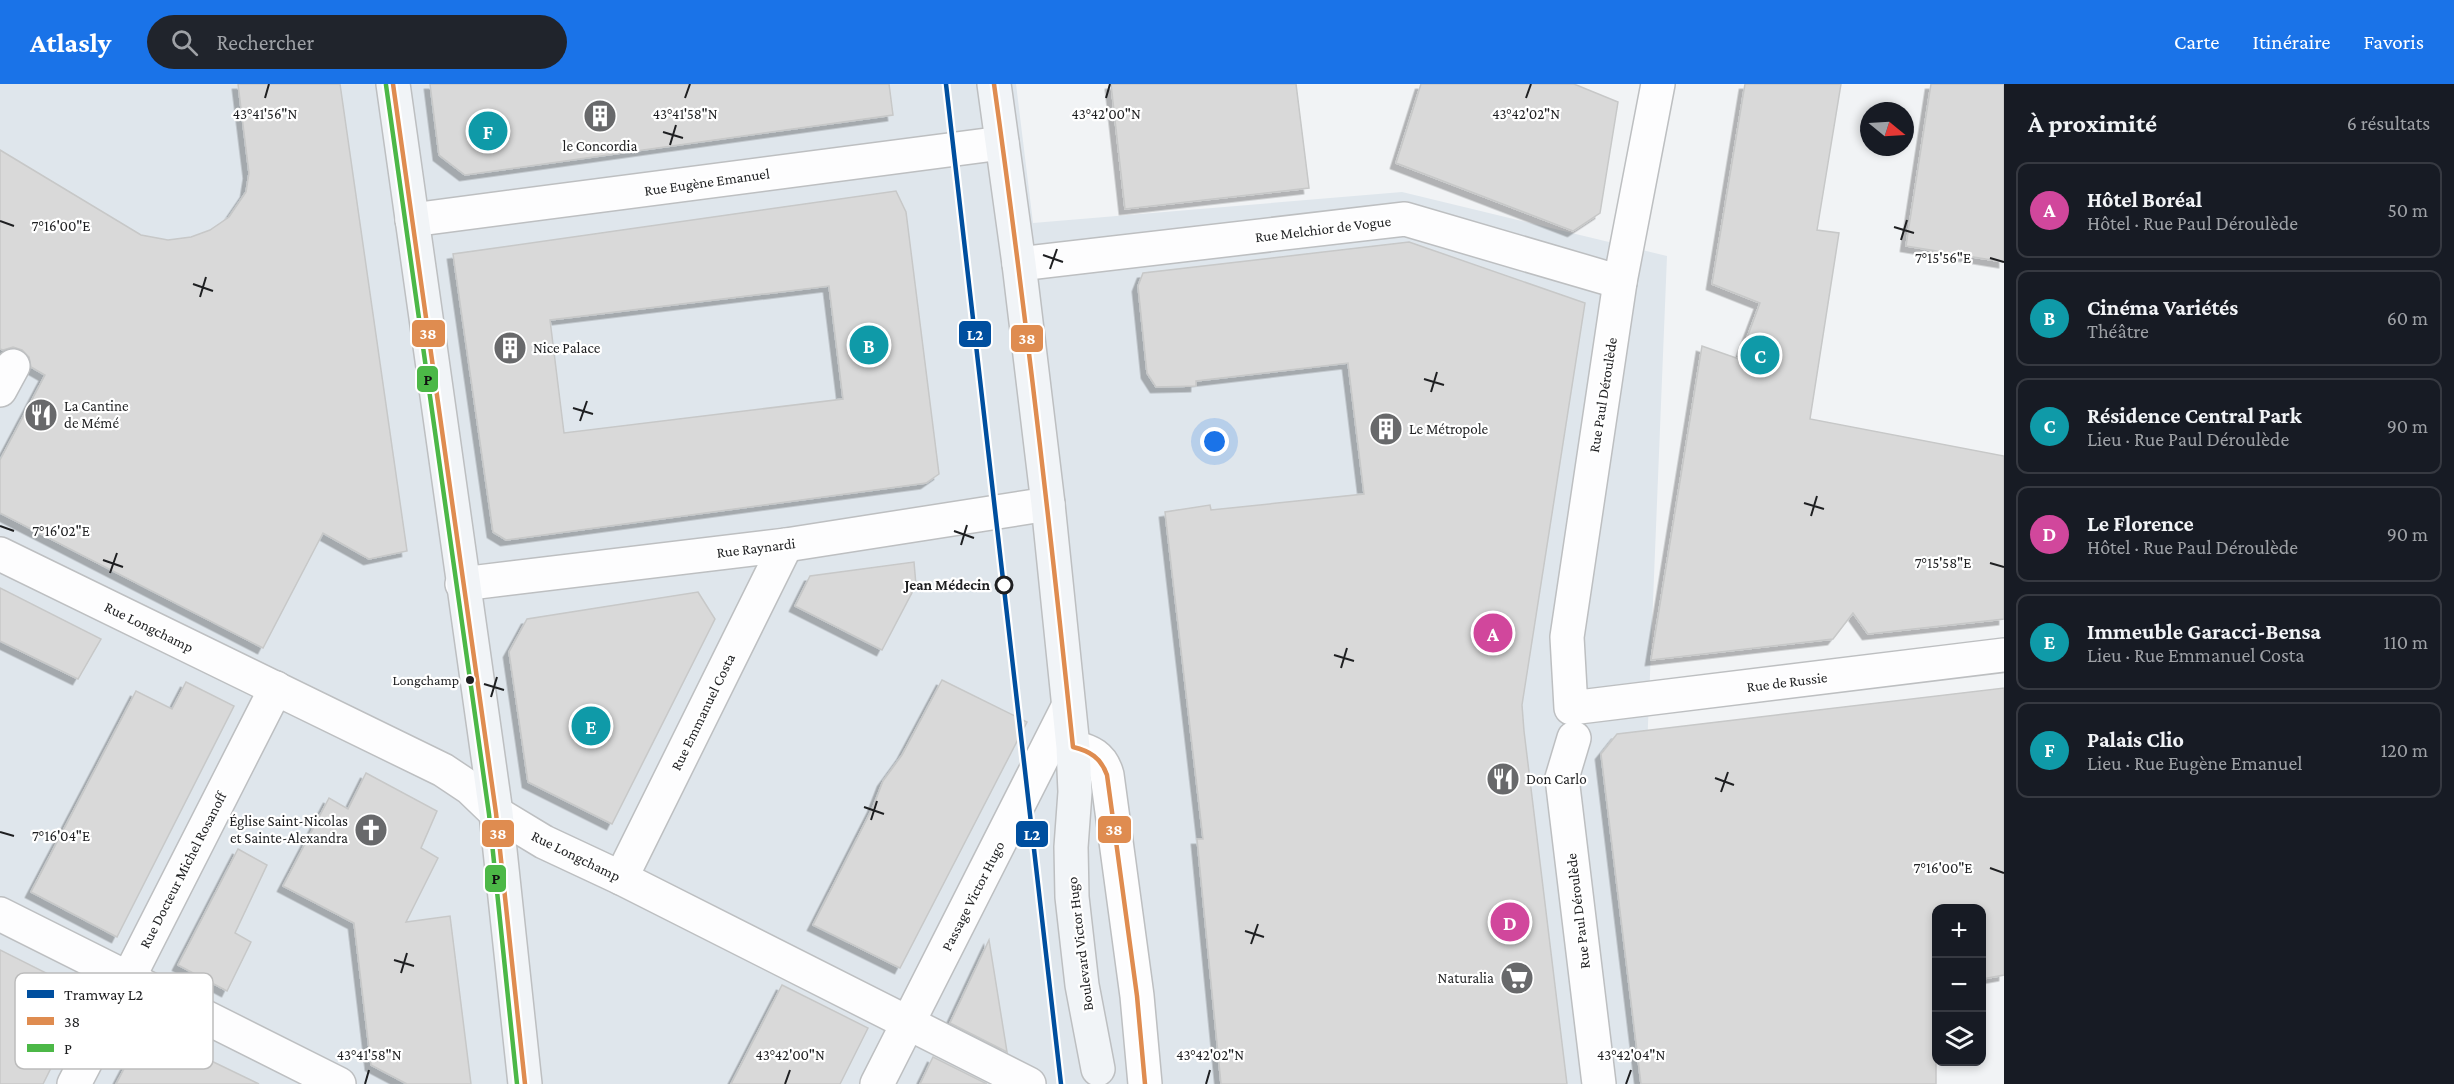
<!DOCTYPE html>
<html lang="fr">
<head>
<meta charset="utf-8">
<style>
  body { margin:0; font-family:"Crimson Pro",serif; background:#20242c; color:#f1f3f6 }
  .controls { position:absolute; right:18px; bottom:18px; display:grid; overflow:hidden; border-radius:12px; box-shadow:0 3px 9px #0003 }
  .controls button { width:54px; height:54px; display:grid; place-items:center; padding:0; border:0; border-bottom:2px solid #363941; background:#171b24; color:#f1f3f6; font:30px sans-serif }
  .compass { position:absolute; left:1860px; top:18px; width:54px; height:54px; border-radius:50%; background:#171b24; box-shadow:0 3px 9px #0003; rotate:108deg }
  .you { position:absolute; left:1215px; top:358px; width:21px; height:21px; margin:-15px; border:4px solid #fff; border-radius:50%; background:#1a73e8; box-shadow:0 0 0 9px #1a73e833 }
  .badge { display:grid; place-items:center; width:39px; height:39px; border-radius:50%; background:#1a73e8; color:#fff; font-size:20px; font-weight:700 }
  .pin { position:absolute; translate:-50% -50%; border:3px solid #fff; box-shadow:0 2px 6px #0006 }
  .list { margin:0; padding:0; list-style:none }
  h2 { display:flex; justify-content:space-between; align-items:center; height:78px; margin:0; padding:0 24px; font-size:26px }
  h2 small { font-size:20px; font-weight:400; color:#9ea1a6 }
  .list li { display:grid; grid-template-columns:39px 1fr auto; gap:18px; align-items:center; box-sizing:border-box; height:96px; margin:0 12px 12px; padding:0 12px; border:2px solid #363941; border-radius:12px }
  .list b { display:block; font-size:22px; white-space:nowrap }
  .list p { margin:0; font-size:20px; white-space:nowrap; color:#9ea1a6 }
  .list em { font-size:20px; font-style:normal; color:#9ea1a6 }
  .icon { flex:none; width:33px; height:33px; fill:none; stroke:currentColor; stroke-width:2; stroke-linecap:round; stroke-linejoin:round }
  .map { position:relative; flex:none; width:2004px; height:1000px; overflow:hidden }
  header { display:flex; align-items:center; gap:36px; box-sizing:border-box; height:84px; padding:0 30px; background:#1a73e8; color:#fff }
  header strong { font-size:28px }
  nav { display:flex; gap:33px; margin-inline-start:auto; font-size:21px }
  .search { width:420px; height:54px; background:#20242c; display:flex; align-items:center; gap:15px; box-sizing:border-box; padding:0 21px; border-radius:33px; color:#9ea1a6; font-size:22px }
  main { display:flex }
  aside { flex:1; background:#171b24 }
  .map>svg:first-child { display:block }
  .built { fill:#dfe6ec }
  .building { fill:#d9d9d9; stroke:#c7c8c8; stroke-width:1.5; fill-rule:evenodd; filter:url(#shadow) }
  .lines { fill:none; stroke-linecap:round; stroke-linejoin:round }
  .pedestrian-casing { stroke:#bdbfc1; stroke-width:36 }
  .minor-casing { stroke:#bdbfc1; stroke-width:36 }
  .secondary-casing { stroke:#bdbfc1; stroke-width:36 }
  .pedestrian { stroke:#fdfdfe; stroke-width:33 }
  .minor { stroke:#fdfdfe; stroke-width:33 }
  .secondary { stroke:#f1f4f7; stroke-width:33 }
  .bus-1-casing { stroke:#fff; stroke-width:9 }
  .bus-2-casing { stroke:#fff; stroke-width:9 }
  .bus-1 { stroke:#df8c50; stroke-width:4.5 }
  .bus-2 { stroke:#4cb847; stroke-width:4.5 }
  .tram-1-casing { stroke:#fff; stroke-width:9 }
  .tram-1 { stroke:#004f9f; stroke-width:4.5 }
  .ticks { fill:none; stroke:#1e1f21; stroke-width:2 }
  .stop-dot { fill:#fff; stroke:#1e1f21; stroke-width:3 }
  .bus-dot { fill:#1e1f21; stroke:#fff; stroke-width:2 }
  .labels { text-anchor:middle; stroke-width:4.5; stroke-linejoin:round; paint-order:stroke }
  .bus-label { font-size:14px; fill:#1e1f21; stroke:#fff; text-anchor:end }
  .poi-label { font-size:15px; fill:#1e1f21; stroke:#fff; text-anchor:start }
  .street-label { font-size:15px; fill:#1e1f21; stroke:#fff }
  .stop-label { font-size:15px; font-weight:bold; fill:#1e1f21; stroke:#fff; text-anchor:end }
  .key { fill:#fff; stroke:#bcbcbc; stroke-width:1.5 }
  .key-label { font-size:16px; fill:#1e1f21 }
  .ticks-label { font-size:15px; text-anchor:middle; fill:#1e1f21; stroke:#fff; stroke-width:4.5; stroke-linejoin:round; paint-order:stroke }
  .line-badge { stroke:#fff; stroke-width:2 }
  .badge-label { font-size:16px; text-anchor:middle; font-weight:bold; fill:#fff }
  .pale-badge-label { font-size:16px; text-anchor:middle; font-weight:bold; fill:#111 }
</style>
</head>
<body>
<header>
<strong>Atlasly</strong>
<div class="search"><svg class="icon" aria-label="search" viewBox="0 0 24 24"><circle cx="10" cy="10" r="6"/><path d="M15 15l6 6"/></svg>Rechercher</div>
<nav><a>Carte</a><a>Itinéraire</a><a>Favoris</a></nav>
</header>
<main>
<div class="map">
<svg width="2004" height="1000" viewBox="0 0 2004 1000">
  <defs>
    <filter id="shadow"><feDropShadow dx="-5.5" dy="5.5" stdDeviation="0" flood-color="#0004"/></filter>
  </defs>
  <rect width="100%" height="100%" fill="#f1f3f5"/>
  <path class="built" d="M 0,0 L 1016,0 L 1033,139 L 1402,108 L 1667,172 L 1647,665 L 1685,1000 L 0,1000 Z"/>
  <g class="building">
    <path d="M 238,0 L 340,0 L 407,467 L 369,475 L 323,449 L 263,564 L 0,429 L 0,376 L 45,291 L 31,283 L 29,273 L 22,266 L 13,263 L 3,266 L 0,265 L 0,66 L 141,151 L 168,156 L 191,153 L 210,146 L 229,133 L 246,108 L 249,89 Z"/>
    <path d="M 430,0 L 889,0 L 893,31 L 465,91 L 439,71 Z"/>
    <path d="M 1111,0 L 1296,0 L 1309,104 L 1125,125 Z"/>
    <path d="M 1421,0 L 1574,0 L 1618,18 L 1600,129 L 1573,147 L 1396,79 Z"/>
    <path d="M 1745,0 L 1841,0 L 1817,146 L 1839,149 L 1810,335 L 2004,372 L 2004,535 L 1868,550 L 1853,529 L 1833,555 L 1651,576 L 1702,262 L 1739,275 L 1760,219 L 1712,200 Z"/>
    <path d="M 1931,0 L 2004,0 L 2004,178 L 1906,162 Z"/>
    <path d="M 896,107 L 906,128 L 939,390 L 926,399 L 506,456 L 493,448 L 453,170 ZM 829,202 L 843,315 L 564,349 L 550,236 Z"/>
    <path d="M 1409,158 L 1585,219 L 1522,621 L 1524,647 L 1567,1000 L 1221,1000 L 1197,755 L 1203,755 L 1165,428 L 1210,421 L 1211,426 L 1364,410 L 1348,279 L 1196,297 L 1196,302 L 1156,303 L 1147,289 L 1138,202 L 1143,189 Z"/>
    <path d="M 914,478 L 916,501 L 882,566 L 795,522 L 810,492 Z"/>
    <path d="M 0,504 L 101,555 L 78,595 L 0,557 Z"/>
    <path d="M 698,508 L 715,535 L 612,740 L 528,698 L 509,568 L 527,535 Z"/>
    <path d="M 942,596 L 1027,638 L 900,884 L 813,841 L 873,723 L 883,697 L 902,671 Z"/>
    <path d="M 186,598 L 234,622 L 117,853 L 31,808 L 136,607 L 172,625 Z"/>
    <path d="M 2004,604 L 2004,891 L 1982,895 L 1982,825 L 1936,825 L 1936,1000 L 1641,1000 L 1601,670 L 1617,650 Z"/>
    <path d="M 366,689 L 437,727 L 421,764 L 438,774 L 406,838 L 450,832 L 471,1000 L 407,1000 L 371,981 L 354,839 L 283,802 L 329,714 L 348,725 Z"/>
    <path d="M 238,765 L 267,781 L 235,849 L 251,858 L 227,907 L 178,881 Z"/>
    <path d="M 989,856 L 1007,968 L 950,939 Z"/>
    <path d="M 0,866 L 88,910 L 43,1000 L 0,1000 Z"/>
    <path d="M 782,901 L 868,944 L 840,1000 L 731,1000 Z"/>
    <path d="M 145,945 L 259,1000 L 116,1000 Z"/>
    <path d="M 933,973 L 987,1000 L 920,1000 Z"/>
  </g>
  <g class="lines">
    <defs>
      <g id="pedestrian">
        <path d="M 0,306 L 13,282"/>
        <path d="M 1574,654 L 1562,694 L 1599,1000"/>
        <path d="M 74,1000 L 100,950"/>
        <path d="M 877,1000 L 1068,623"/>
      </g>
      <g id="minor">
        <path d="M 1658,0 L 1620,198 L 1567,553 L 1571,624 L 2004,571"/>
        <path d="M 412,136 L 1002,59"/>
        <path d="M 1019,180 L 1405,135 L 1620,198"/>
        <path d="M 0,470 L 443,686 L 470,704 L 496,729 L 544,758 L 621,794 L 1029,1000"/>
        <path d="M 462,500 L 786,461 L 1048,420"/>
        <path d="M 1073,663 C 1090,667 1102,672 1107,691 L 1137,912 L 1145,1000"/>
        <path d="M 621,794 L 786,461"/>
        <path d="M 0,830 L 339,1000"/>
        <path d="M 100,950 L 276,604"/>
      </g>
      <g id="secondary">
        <path d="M 393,0 L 496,729 L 525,1000"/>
        <path d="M 994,0 L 1019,180 L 1048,420 L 1073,663 L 1075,708 L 1071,763 L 1072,813 L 1082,901 L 1098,985"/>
      </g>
    </defs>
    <use href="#pedestrian" class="pedestrian-casing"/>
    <use href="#minor" class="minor-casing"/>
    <use href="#secondary" class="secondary-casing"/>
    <use href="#pedestrian" class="pedestrian"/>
    <use href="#minor" class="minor"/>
    <use href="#secondary" class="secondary"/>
    <defs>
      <g id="bus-1">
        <path d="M 393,0 L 496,729 L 525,1000"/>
        <path d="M 994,0 C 1025,221 1050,441 1073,663 C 1090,667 1101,674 1107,691 L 1137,912 L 1145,1000"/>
      </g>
      <path id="bus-2" d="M 386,1 L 489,730 L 517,1000"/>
    </defs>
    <use href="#bus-1" class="bus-1-casing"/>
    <use href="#bus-2" class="bus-2-casing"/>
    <use href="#bus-1" class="bus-1"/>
    <use href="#bus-2" class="bus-2"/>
    <defs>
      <path id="tram-1" d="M 946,0 L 1061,1000"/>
    </defs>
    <use href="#tram-1" class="tram-1-casing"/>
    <use href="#tram-1" class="tram-1"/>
  </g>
  <path class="ticks" d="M 265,14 L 269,0M 685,14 L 690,0M 1106,14 L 1110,0M 1526,14 L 1531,0M 663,48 L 683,54M 670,61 L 676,41M 0,137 L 14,142M 1894,143 L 1914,149M 1901,156 L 1907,136M 1043,171 L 1063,178M 1990,174 L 2004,178M 1050,185 L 1057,165M 193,200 L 213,207M 200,213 L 206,193M 1424,295 L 1444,301M 1431,308 L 1437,288M 573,324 L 593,330M 580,337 L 587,317M 1804,419 L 1824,425M 1811,432 L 1817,412M 0,442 L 14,447M 954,447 L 974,454M 961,461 L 967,441M 103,476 L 123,483M 1990,479 L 2004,483M 110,489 L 117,469M 1334,571 L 1354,577M 1341,584 L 1347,564M 484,600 L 504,606M 491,613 L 497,593M 1715,694 L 1734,701M 1721,708 L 1728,688M 864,723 L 884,730M 871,736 L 877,717M 0,748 L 14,752M 1990,784 L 2004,789M 1245,847 L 1264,853M 1251,860 L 1258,840M 394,876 L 414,882M 401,889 L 407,869M 365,1000 L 369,986M 785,1000 L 790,986M 1206,1000 L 1210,986M 1626,1000 L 1631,986"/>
  <defs>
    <symbol id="building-disc" viewBox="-11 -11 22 22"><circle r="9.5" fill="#68696b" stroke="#fff"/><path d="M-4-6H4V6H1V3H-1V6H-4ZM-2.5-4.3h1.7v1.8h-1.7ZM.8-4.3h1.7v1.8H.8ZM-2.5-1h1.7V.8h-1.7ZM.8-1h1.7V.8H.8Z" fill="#fff"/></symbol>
    <symbol id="restaurant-disc" viewBox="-11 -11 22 22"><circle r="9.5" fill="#68696b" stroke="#fff"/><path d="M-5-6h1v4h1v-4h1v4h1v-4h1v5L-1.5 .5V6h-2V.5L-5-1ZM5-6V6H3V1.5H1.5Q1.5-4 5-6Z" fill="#fff"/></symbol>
    <symbol id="church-disc" viewBox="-11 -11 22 22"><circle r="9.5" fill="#68696b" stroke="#fff"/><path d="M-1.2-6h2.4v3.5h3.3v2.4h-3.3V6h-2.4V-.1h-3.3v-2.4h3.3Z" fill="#fff"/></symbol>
    <symbol id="supermarket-disc" viewBox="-11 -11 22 22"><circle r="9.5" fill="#68696b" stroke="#fff"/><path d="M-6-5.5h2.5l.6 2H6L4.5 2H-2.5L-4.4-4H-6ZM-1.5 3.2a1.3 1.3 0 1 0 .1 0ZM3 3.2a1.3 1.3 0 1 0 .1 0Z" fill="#fff"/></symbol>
  </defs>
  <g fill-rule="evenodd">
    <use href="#building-disc" x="581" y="13" width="38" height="38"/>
    <use href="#building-disc" x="491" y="245" width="38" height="38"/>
    <use href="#restaurant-disc" x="22" y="312" width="38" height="38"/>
    <use href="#building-disc" x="1367" y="326" width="38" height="38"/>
    <use href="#restaurant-disc" x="1484" y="676" width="38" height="38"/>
    <use href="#church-disc" x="352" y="727" width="38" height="38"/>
    <use href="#supermarket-disc" x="1498" y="875" width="38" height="38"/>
  </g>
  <circle class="stop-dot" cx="1004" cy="501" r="8"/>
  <circle class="bus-dot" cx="470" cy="596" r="5"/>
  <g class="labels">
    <g class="bus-label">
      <text x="459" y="601">Longchamp</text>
    </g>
    <g class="poi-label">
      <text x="600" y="67" text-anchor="middle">le Concordia</text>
      <text x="533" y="269">Nice Palace</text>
      <text x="64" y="327">La Cantine<tspan x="64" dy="17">de Mémé</tspan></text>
      <text x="1409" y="350">Le Métropole</text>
      <text x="1526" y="700">Don Carlo</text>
      <text x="348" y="742" text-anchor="end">Église Saint-Nicolas<tspan x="348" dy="17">et Sainte-Alexandra</tspan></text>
      <text x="1494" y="899" text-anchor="end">Naturalia</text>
    </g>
    <g class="street-label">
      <text transform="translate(707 98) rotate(-8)" y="5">Rue Eugène Emanuel</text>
      <text transform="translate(1323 145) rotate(-7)" y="5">Rue Melchior de Vogue</text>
      <text transform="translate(1603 311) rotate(-81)" y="5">Rue Paul Déroulède</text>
      <text transform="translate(756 464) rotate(-7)" y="5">Rue Raynardi</text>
      <text transform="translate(149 543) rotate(26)" y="5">Rue Longchamp</text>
      <text transform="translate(1787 598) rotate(-7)" y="5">Rue de Russie</text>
      <text transform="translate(703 628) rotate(-64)" y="5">Rue Emmanuel Costa</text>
      <text transform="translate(576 772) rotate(26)" y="5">Rue Longchamp</text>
      <text transform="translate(183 786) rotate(-63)" y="5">Rue Docteur Michel Rosanoff</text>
      <text transform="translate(973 812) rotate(-63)" y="5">Passage Victor Hugo</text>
      <text transform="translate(1578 827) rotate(-97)" y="5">Rue Paul Déroulède</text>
      <text transform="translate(1080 860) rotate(-97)" y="5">Boulevard Victor Hugo</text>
    </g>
    <g class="stop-label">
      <text x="990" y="506">Jean Médecin</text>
    </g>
  </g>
  <rect x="15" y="889" width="198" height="96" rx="9" class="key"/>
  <rect x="27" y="906" width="27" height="8" fill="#004f9f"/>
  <rect x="27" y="933" width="27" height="8" fill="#df8c50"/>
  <rect x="27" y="960" width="27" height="8" fill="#4cb847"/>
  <g class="key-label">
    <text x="64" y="916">Tramway L2</text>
    <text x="64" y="943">38</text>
    <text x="64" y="970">P</text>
  </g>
  <g class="ticks-label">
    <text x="265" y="35">43°41'56"N</text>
    <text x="685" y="35">43°41'58"N</text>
    <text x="1106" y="35">43°42'00"N</text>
    <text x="1526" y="35">43°42'02"N</text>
    <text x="61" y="147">7°16'00"E</text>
    <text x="1943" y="179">7°15'56"E</text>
    <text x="61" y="452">7°16'02"E</text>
    <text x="1943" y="484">7°15'58"E</text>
    <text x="61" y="757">7°16'04"E</text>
    <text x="1943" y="789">7°16'00"E</text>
    <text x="369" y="976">43°41'58"N</text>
    <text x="790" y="976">43°42'00"N</text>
    <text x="1210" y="976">43°42'02"N</text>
    <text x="1631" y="976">43°42'04"N</text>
  </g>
  <g class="line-badge">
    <rect x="411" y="235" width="35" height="29" rx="6" fill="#df8c50"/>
    <rect x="958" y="236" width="34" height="28" rx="6" fill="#004f9f"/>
    <rect x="1010" y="240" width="34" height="29" rx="6" fill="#df8c50"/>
    <rect x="416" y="281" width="23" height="28" rx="6" fill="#4cb847"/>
    <rect x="1097" y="731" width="35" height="29" rx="6" fill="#df8c50"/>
    <rect x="481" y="735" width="34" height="29" rx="6" fill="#df8c50"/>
    <rect x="1015" y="736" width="34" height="28" rx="6" fill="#004f9f"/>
    <rect x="484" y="780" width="23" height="29" rx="6" fill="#4cb847"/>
  </g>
  <g class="badge-label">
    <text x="428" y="255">38</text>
    <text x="975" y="256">L2</text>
    <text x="1027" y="260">38</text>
    <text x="1114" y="751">38</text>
    <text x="498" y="755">38</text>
    <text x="1032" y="756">L2</text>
  </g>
  <g class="pale-badge-label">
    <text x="428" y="301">P</text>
    <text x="496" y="800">P</text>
  </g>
</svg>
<div class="controls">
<button>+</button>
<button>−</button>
<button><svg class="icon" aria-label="layers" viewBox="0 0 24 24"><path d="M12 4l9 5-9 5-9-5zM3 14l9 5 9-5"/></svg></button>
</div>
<svg class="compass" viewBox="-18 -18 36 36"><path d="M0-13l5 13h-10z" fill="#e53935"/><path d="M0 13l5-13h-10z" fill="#9ea1a6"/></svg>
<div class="you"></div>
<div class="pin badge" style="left:1493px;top:549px;background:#d1479c">A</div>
<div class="pin badge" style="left:869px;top:261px;background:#0f9aa8">B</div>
<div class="pin badge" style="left:1760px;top:271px;background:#0f9aa8">C</div>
<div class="pin badge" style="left:1510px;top:838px;background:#d1479c">D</div>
<div class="pin badge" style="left:591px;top:642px;background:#0f9aa8">E</div>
<div class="pin badge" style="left:488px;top:47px;background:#0f9aa8">F</div>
</div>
<aside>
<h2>À proximité<small>6 résultats</small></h2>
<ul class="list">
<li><span class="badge" style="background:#d1479c">A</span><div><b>Hôtel Boréal</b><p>Hôtel · Rue Paul Déroulède</p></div><em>50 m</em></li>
<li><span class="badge" style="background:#0f9aa8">B</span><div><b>Cinéma Variétés</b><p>Théâtre</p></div><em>60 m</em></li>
<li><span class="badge" style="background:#0f9aa8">C</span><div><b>Résidence Central Park</b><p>Lieu · Rue Paul Déroulède</p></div><em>90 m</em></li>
<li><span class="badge" style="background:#d1479c">D</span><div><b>Le Florence</b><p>Hôtel · Rue Paul Déroulède</p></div><em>90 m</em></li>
<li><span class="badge" style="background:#0f9aa8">E</span><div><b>Immeuble Garacci-Bensa</b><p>Lieu · Rue Emmanuel Costa</p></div><em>110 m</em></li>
<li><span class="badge" style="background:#0f9aa8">F</span><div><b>Palais Clio</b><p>Lieu · Rue Eugène Emanuel</p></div><em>120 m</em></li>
</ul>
</aside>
</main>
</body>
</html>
